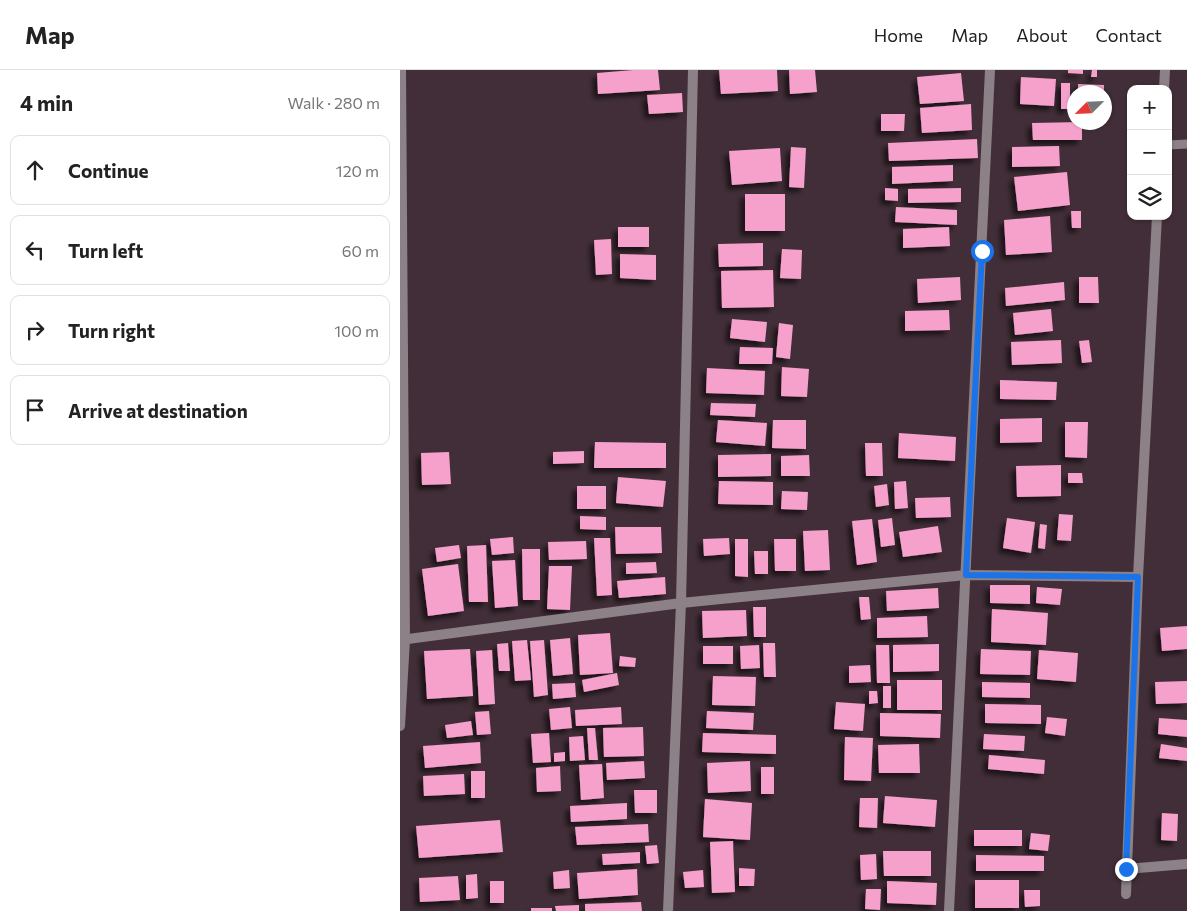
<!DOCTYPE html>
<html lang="en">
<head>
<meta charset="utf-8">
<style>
  body { margin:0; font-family:Commissioner,sans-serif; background:#f6f6f6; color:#222 }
  .controls { position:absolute; right:15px; top:15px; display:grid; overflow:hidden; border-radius:10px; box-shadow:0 1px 4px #0004 }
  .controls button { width:45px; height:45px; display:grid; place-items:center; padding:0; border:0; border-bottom:1px solid #e0e0e0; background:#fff; color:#222; font:25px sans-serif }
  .compass { position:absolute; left:667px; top:15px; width:45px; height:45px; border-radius:50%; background:#fff; box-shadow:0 1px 4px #0004; rotate:246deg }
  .stop { position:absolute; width:15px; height:15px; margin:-11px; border:4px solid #1a73e8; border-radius:50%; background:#fff }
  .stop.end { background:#1a73e8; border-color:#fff; box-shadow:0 1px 5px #0008 }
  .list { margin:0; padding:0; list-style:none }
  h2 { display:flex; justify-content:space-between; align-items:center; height:65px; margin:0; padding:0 20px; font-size:21px }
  h2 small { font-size:16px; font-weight:400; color:#767676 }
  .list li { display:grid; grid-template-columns:32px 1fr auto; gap:15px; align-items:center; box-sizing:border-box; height:70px; margin:0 10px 10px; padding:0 10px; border:1px solid #e0e0e0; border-radius:10px }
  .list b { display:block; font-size:19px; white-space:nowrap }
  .list em { font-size:16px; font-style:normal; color:#767676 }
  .icon { flex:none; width:28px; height:28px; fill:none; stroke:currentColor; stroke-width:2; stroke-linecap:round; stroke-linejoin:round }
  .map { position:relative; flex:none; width:787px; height:841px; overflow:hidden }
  header { display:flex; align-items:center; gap:30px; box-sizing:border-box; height:70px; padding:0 25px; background:#fff; border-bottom:1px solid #e0e0e0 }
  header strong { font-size:24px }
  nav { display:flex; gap:28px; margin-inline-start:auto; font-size:18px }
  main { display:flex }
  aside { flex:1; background:#fff }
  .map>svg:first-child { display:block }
  .building { fill:#f5a1cc; filter:url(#shadow) }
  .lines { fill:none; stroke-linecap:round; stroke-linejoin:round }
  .service { stroke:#8c8186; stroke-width:9 }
  .minor { stroke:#8c8186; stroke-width:10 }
  .route { stroke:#1a73e8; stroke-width:6 }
</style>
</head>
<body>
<header>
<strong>Map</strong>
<nav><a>Home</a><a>Map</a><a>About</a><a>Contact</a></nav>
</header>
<main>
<aside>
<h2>4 min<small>Walk · 280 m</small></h2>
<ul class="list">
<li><svg class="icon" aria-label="ahead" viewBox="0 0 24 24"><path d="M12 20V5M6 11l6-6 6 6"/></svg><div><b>Continue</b></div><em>120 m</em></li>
<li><svg class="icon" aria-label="left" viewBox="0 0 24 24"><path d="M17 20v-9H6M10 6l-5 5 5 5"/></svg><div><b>Turn left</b></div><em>60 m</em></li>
<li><svg class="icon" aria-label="right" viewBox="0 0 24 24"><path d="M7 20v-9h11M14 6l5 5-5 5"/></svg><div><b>Turn right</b></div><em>100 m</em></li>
<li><svg class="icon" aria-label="arrive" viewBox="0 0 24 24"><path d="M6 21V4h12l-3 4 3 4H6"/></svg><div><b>Arrive at destination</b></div></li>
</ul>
</aside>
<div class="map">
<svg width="787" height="841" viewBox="0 0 787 841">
  <defs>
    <filter id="shadow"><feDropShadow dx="-4.5" dy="4.5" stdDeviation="2.5" flood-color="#0009"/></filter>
  </defs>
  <rect width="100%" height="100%" fill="#422e38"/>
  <g class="building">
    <path d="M 233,0 L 258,0 L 260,20 L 198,24 L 197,3 Z"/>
    <path d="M 319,0 L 377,0 L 378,21 L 321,24 Z"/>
    <path d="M 389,0 L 415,0 L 417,22 L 390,24 Z"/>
    <path d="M 668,0 L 683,0 L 683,4 L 668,3 Z"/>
    <path d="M 692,0 L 697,0 L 697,7 L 691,7 Z"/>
    <path d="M 561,3 L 564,31 L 520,34 L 517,7 Z"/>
    <path d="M 621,7 L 656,9 L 654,36 L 620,34 Z"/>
    <rect x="661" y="13" width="9" height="26"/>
    <path d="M 678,14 L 704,15 L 704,22 L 678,22 Z"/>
    <path d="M 282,23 L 283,42 L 249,44 L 247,25 Z"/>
    <path d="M 571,34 L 572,60 L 522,63 L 520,38 Z"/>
    <path d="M 481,44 L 505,44 L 504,61 L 481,61 Z"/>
    <path d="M 682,52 L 682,70 L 633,70 L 632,53 Z"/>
    <path d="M 577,69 L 578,88 L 489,91 L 488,73 Z"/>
    <path d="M 659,76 L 660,96 L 612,97 L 612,77 Z"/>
    <path d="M 391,77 L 406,78 L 404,118 L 389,117 Z"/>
    <path d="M 380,78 L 382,111 L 332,115 L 329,81 Z"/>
    <path d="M 553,95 L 553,111 L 492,114 L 492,97 Z"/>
    <path d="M 667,102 L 670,135 L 618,141 L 614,107 Z"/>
    <path d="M 485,118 L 498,119 L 498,131 L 485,130 Z"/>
    <path d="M 561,118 L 561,132 L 508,133 L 508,119 Z"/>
    <rect x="345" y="124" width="40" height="37"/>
    <path d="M 496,137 L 557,140 L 557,155 L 495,152 Z"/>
    <path d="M 671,141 L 681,141 L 681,158 L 672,158 Z"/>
    <path d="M 650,146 L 652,182 L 606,185 L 604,150 Z"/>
    <rect x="218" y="157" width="31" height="20"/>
    <path d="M 549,157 L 550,176 L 503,178 L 503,159 Z"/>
    <path d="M 211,169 L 212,204 L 196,205 L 194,170 Z"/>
    <path d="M 363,173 L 363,196 L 319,197 L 318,174 Z"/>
    <path d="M 382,179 L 402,180 L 401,209 L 380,208 Z"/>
    <path d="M 220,184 L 256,185 L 256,210 L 220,208 Z"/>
    <path d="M 373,200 L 374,237 L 322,238 L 321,201 Z"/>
    <path d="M 560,207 L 561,230 L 518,233 L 517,209 Z"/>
    <path d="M 679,207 L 698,207 L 699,233 L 679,233 Z"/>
    <path d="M 664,212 L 665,230 L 606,236 L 605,218 Z"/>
    <path d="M 651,239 L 653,261 L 615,265 L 613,243 Z"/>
    <path d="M 549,240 L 550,260 L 505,261 L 505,241 Z"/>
    <path d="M 332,249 L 367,252 L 365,272 L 330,268 Z"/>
    <path d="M 379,253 L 393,255 L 390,289 L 376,287 Z"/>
    <path d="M 661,270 L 662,293 L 612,295 L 611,272 Z"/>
    <path d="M 689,270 L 692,292 L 682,293 L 679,271 Z"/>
    <path d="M 340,277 L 373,278 L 372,294 L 339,294 Z"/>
    <path d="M 382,297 L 409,299 L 407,327 L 381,326 Z"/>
    <path d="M 307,298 L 365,301 L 364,325 L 306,323 Z"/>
    <path d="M 600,310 L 657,312 L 656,330 L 600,329 Z"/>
    <path d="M 311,333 L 356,334 L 355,347 L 310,345 Z"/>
    <path d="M 642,348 L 642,372 L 600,373 L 600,349 Z"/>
    <path d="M 318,350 L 367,353 L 365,376 L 316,372 Z"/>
    <path d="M 373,350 L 406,350 L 406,379 L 372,378 Z"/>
    <path d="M 665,352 L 688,352 L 687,388 L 665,387 Z"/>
    <path d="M 499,363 L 556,367 L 555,391 L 498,388 Z"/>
    <path d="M 195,372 L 266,373 L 266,398 L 194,398 Z"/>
    <path d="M 465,373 L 482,373 L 483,406 L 466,406 Z"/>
    <path d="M 184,381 L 184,393 L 153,394 L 153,382 Z"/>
    <path d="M 49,382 L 51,414 L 22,415 L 21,383 Z"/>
    <path d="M 371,384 L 371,406 L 318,407 L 318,385 Z"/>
    <path d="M 409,385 L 410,406 L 381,406 L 381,386 Z"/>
    <path d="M 661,395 L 661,426 L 617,427 L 616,396 Z"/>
    <path d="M 668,403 L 682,403 L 683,413 L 668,413 Z"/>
    <path d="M 218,407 L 266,411 L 263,437 L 216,433 Z"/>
    <path d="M 319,411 L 373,412 L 373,435 L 318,434 Z"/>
    <path d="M 506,411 L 508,438 L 495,439 L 494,412 Z"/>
    <path d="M 487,414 L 489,435 L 476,437 L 474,416 Z"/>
    <rect x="177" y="416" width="29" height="23"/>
    <path d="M 382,421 L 408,422 L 407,440 L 381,439 Z"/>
    <path d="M 550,427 L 551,447 L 516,448 L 515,428 Z"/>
    <path d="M 659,444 L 673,445 L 671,471 L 657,470 Z"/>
    <path d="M 180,446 L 206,447 L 206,460 L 180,459 Z"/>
    <path d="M 492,448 L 495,475 L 481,477 L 478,450 Z"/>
    <path d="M 607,448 L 635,452 L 631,483 L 603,478 Z"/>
    <path d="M 472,449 L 477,492 L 457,495 L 452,451 Z"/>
    <path d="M 640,454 L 647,455 L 645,479 L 638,478 Z"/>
    <path d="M 538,456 L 542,482 L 503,487 L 499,462 Z"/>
    <path d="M 215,457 L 261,457 L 262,483 L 216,484 Z"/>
    <path d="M 428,460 L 430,500 L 405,501 L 403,461 Z"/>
    <path d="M 113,467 L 114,483 L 92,485 L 90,469 Z"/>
    <path d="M 194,468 L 210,468 L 212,525 L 197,526 Z"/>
    <path d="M 329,468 L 330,484 L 304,486 L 303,469 Z"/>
    <path d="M 335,469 L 348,469 L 348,507 L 335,506 Z"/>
    <path d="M 374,469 L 396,469 L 396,501 L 375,501 Z"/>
    <path d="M 186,471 L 187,489 L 149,490 L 148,472 Z"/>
    <path d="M 59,475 L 61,488 L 37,492 L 35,478 Z"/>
    <path d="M 86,475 L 88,532 L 69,532 L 67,476 Z"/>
    <path d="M 122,479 L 140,479 L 140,530 L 123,530 Z"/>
    <path d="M 354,481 L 368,481 L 368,504 L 355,504 Z"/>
    <path d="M 115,490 L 118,536 L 95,538 L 92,491 Z"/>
    <path d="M 256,492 L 257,503 L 226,504 L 226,493 Z"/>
    <path d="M 58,494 L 64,541 L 28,546 L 22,499 Z"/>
    <path d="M 149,496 L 172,496 L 170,540 L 147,539 Z"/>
    <path d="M 265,507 L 266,524 L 219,528 L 217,511 Z"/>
    <path d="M 590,515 L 630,515 L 630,534 L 590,533 Z"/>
    <path d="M 637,517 L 662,519 L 660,535 L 636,533 Z"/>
    <path d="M 538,518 L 539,538 L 487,541 L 486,521 Z"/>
    <path d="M 459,527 L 469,527 L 471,549 L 461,550 Z"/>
    <path d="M 353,537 L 366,537 L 366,567 L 354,567 Z"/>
    <path d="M 592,539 L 648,543 L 646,575 L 591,572 Z"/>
    <path d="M 346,540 L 347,566 L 303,568 L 302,541 Z"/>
    <path d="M 527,546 L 528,567 L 477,568 L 477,548 Z"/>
    <path d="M 787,556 L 787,579 L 762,581 L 760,558 Z"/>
    <path d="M 210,563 L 213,603 L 180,605 L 178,565 Z"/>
    <path d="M 170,568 L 173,604 L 153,606 L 150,570 Z"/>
    <path d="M 127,570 L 131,610 L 115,611 L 112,571 Z"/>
    <path d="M 144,570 L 148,625 L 134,627 L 130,571 Z"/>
    <path d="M 108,573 L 110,601 L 99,601 L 97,574 Z"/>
    <path d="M 363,573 L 375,573 L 376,607 L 364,607 Z"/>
    <path d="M 539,574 L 539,601 L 493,602 L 493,575 Z"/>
    <path d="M 359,575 L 360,598 L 341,599 L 340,576 Z"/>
    <path d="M 476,575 L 489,575 L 490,613 L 477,613 Z"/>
    <rect x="303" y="576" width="30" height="18"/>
    <path d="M 70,579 L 73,626 L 27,629 L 24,581 Z"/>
    <path d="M 581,579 L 631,581 L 630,605 L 580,604 Z"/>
    <path d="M 92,580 L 95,634 L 79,635 L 76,581 Z"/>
    <path d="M 639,580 L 678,583 L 676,612 L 637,609 Z"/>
    <path d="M 220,586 L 236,588 L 235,597 L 219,596 Z"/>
    <path d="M 470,595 L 471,612 L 449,613 L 449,596 Z"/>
    <path d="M 217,603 L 219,615 L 184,622 L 182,610 Z"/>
    <path d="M 313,606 L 356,607 L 355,636 L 312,635 Z"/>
    <rect x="497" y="610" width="45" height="30"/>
    <path d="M 787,611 L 787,633 L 756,634 L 755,612 Z"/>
    <path d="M 582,612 L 630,613 L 630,628 L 582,627 Z"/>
    <path d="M 175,613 L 176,627 L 153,629 L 152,614 Z"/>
    <rect x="483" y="616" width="8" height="22"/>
    <path d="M 469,621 L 477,621 L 478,633 L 469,634 Z"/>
    <path d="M 436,632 L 465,634 L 463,661 L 434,659 Z"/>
    <path d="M 585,634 L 641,635 L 641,654 L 585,653 Z"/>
    <path d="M 170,637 L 172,658 L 151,660 L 149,639 Z"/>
    <path d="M 221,637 L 222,654 L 176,656 L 175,640 Z"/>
    <path d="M 89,641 L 91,664 L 77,665 L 75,642 Z"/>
    <path d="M 307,641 L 354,643 L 353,660 L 306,658 Z"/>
    <path d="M 480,643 L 541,644 L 540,668 L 480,666 Z"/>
    <path d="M 647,647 L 667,649 L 665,666 L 645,663 Z"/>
    <path d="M 759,648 L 787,650 L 787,667 L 758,664 Z"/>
    <path d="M 71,651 L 73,665 L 47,668 L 45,655 Z"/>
    <path d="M 243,657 L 244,686 L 204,687 L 203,658 Z"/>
    <path d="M 187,658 L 195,658 L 198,690 L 189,690 Z"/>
    <path d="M 149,663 L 151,692 L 133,693 L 131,664 Z"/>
    <path d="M 303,663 L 376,665 L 376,684 L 302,682 Z"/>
    <path d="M 584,664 L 625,666 L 624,681 L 583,679 Z"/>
    <path d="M 183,666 L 185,690 L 170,691 L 169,667 Z"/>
    <path d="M 445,667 L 473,668 L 471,711 L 444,710 Z"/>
    <path d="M 80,672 L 81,693 L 25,698 L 23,676 Z"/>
    <path d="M 519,674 L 520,703 L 479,703 L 478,675 Z"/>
    <path d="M 761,674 L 787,678 L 787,691 L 759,688 Z"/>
    <path d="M 165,682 L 165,691 L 154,692 L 154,683 Z"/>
    <path d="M 589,685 L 645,690 L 644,704 L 588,699 Z"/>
    <path d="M 244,691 L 245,708 L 207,710 L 206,693 Z"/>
    <path d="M 350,691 L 351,721 L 308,723 L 307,693 Z"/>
    <path d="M 202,694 L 204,728 L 181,730 L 179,695 Z"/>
    <path d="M 160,696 L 161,721 L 137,722 L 136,698 Z"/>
    <rect x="361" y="697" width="13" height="27"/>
    <rect x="71" y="701" width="14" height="27"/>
    <path d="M 64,704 L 65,724 L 24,726 L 23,706 Z"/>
    <path d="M 234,720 L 257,720 L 257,743 L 235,743 Z"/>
    <path d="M 485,726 L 537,730 L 535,757 L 483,753 Z"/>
    <path d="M 460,728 L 478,728 L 477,758 L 459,757 Z"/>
    <path d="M 305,729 L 352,733 L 350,770 L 303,767 Z"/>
    <path d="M 227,733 L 227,749 L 171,752 L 170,736 Z"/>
    <path d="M 762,743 L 778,744 L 777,771 L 761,770 Z"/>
    <path d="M 100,750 L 103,782 L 19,788 L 16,756 Z"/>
    <path d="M 248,754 L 249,772 L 177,775 L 175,757 Z"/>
    <rect x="574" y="760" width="48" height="16"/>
    <path d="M 631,763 L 650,765 L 648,781 L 629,779 Z"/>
    <path d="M 333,771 L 335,822 L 312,823 L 310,772 Z"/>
    <path d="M 257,775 L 259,793 L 247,794 L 245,776 Z"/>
    <path d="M 483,781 L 531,781 L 531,806 L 484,806 Z"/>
    <path d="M 240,782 L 240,793 L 203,795 L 202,784 Z"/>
    <path d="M 476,784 L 477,809 L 461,810 L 460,785 Z"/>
    <path d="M 576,785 L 644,786 L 644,801 L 576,801 Z"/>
    <path d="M 339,798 L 355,799 L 354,816 L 339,816 Z"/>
    <path d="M 237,799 L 238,825 L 179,829 L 177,803 Z"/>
    <path d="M 169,800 L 170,818 L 154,819 L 153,802 Z"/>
    <path d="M 303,800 L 304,817 L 285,818 L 283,802 Z"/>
    <path d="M 77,804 L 78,828 L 66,829 L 66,805 Z"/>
    <path d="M 58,806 L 60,830 L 20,832 L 19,808 Z"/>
    <rect x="575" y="810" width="44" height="28"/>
    <rect x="90" y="811" width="14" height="22"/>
    <path d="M 487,811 L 537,813 L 536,835 L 487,833 Z"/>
    <path d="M 466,819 L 481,819 L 480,840 L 465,839 Z"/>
    <path d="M 624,820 L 640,820 L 640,836 L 625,837 Z"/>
    <path d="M 241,832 L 242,841 L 185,841 L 185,834 Z"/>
    <path d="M 179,835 L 179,841 L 156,841 L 155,836 Z"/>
    <rect x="131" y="838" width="21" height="3"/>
  </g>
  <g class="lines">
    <path class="service" d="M 768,75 L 787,74"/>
    <g class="minor">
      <path d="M 764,19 L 765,0"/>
      <path d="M 0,570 L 281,533 L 566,505 L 738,507"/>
      <path d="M 0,656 L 5,570 L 1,0"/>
      <path d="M 726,799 L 787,794"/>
      <path d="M 726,824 L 738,507 L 757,146"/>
      <path d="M 268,841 L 281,533 L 293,0"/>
      <path d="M 549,841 L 590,0"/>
    </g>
  </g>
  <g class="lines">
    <path class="route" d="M 582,181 L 566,505 L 738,507 L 726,799"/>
  </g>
</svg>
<div class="controls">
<button>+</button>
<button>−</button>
<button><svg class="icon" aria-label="layers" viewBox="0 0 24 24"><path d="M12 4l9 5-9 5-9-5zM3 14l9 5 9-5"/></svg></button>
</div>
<svg class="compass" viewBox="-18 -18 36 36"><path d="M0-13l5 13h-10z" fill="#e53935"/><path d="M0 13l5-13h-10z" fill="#767676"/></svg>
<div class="stop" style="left:582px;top:181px"></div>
<div class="stop end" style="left:726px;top:799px"></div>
</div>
</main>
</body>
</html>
